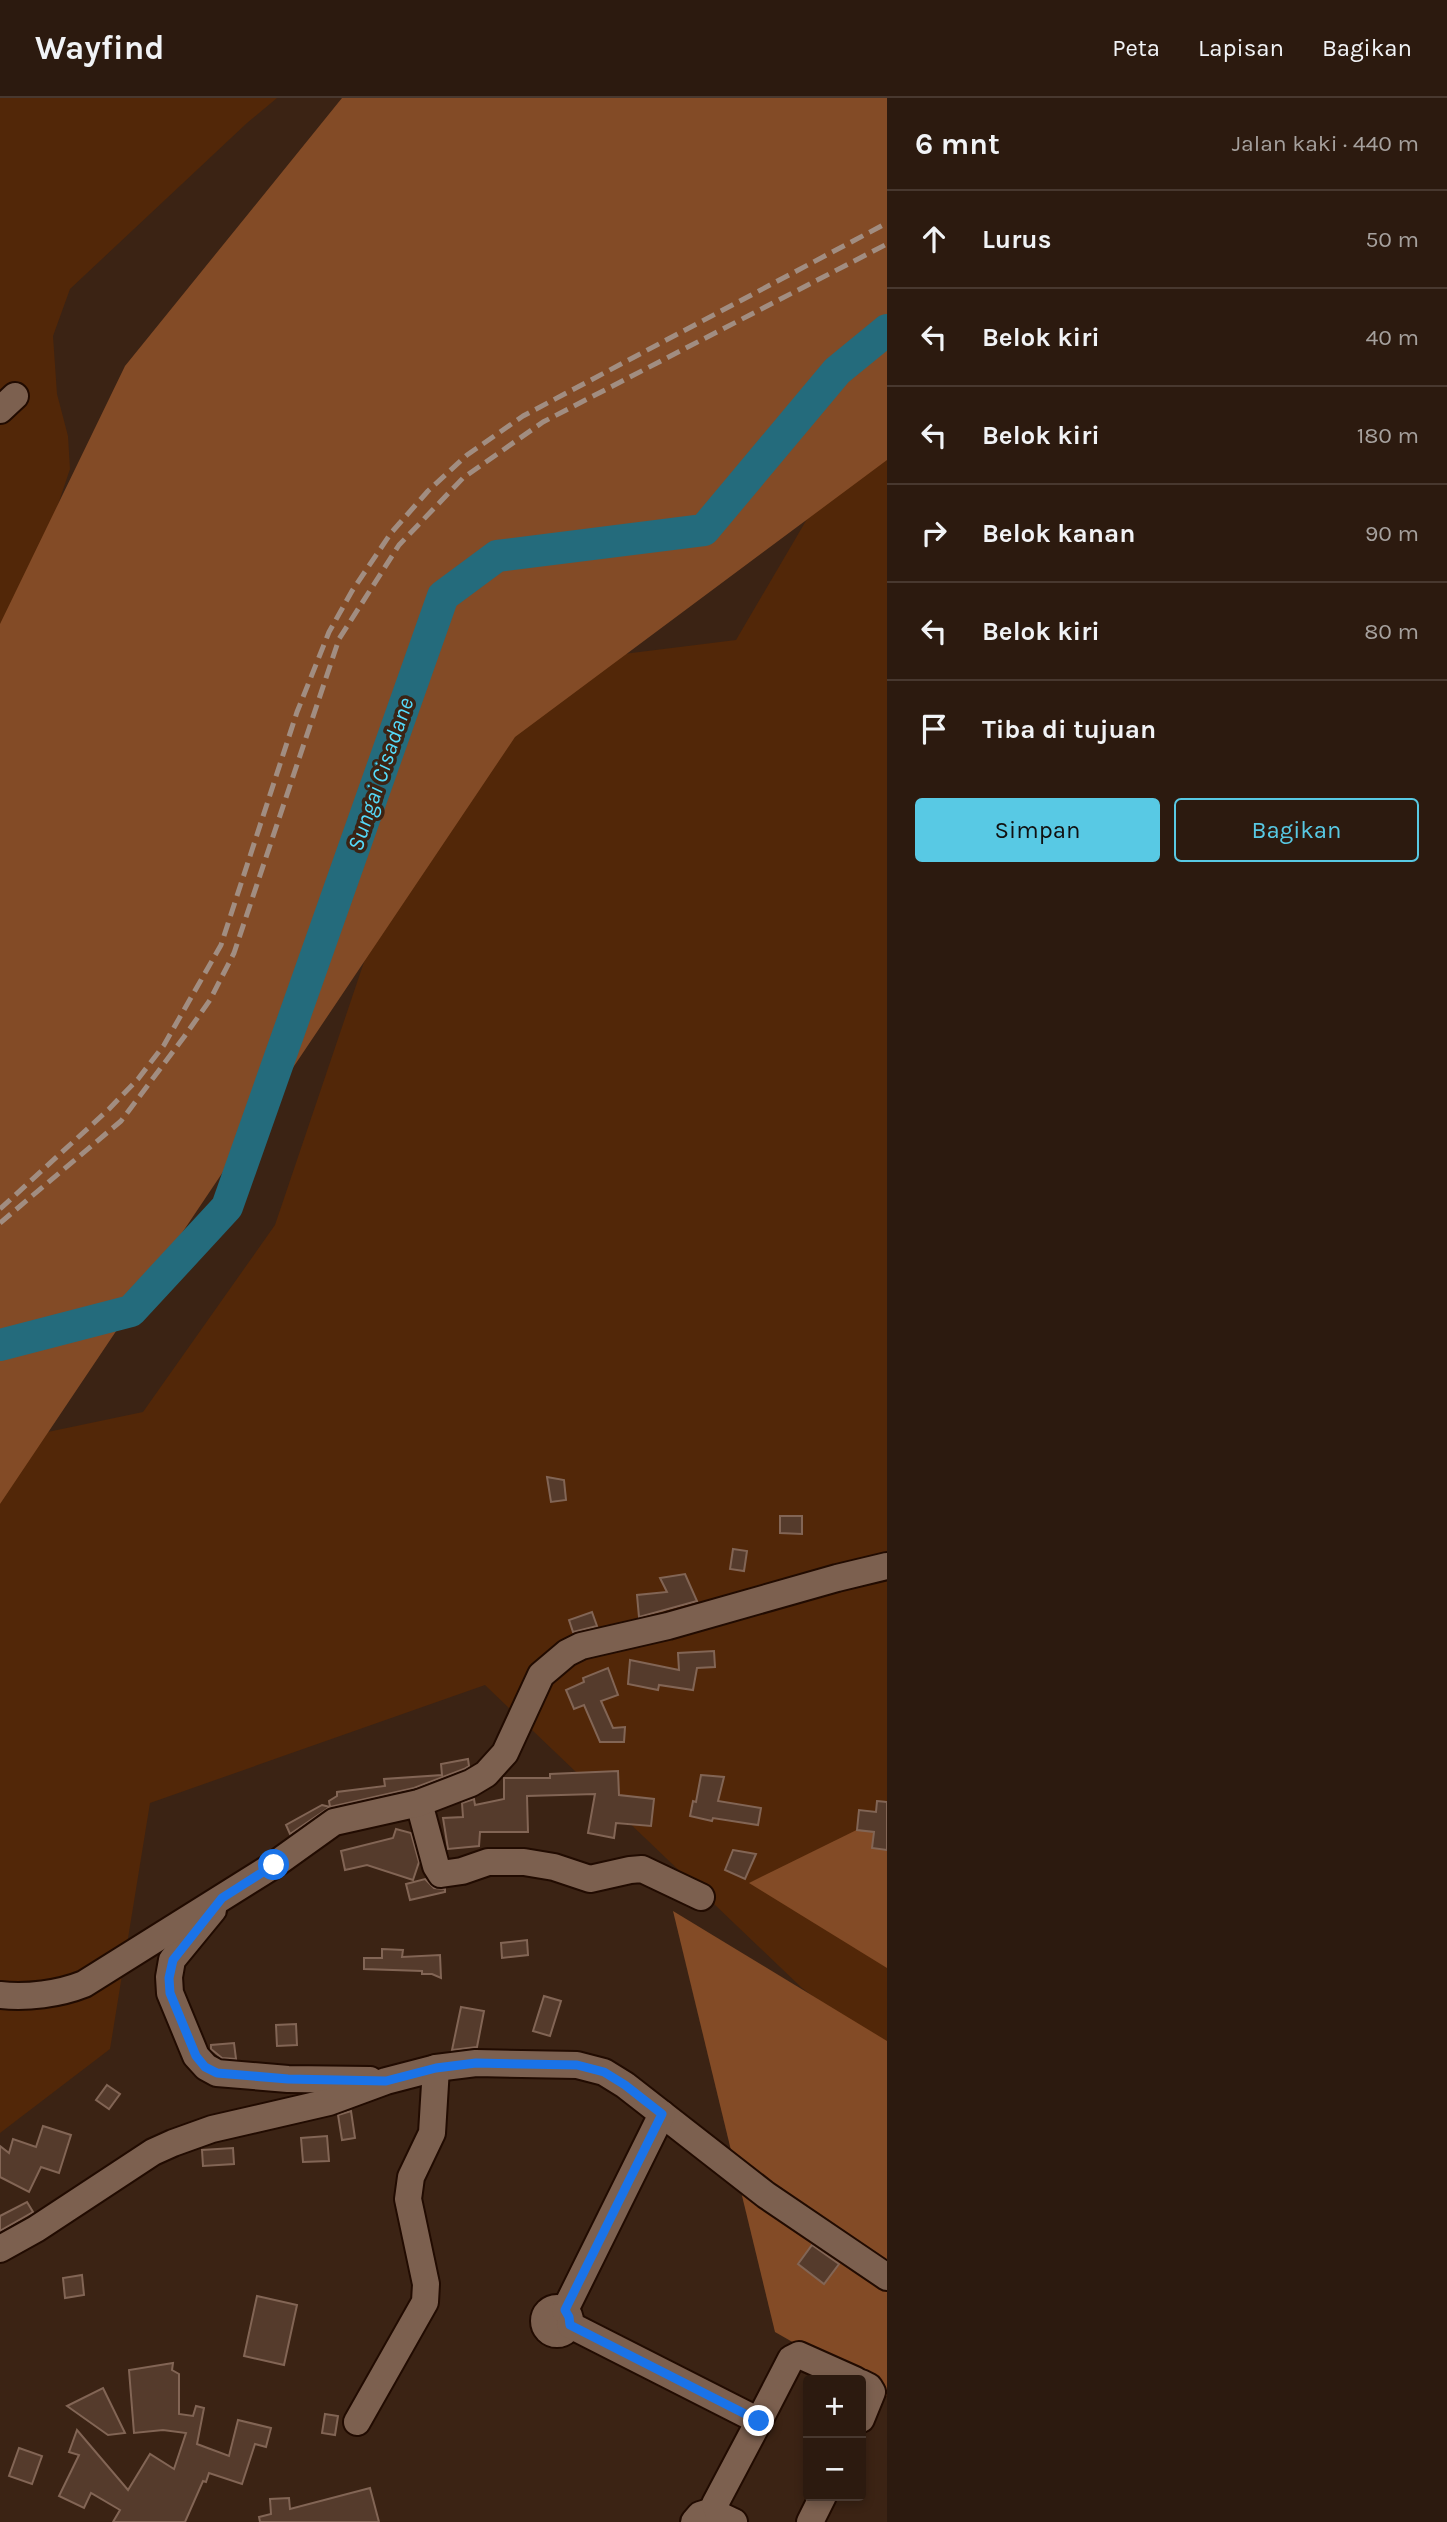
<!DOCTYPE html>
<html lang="id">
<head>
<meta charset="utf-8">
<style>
  body { margin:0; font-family:Karla,sans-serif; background:#38271d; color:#f1f3f6 }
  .controls { position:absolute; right:21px; bottom:21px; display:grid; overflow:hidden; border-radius:7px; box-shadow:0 4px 10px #0003 }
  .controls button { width:63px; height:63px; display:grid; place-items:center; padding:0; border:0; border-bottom:2px solid #48382f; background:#2c1a0f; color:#f1f3f6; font:35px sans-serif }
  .stop { position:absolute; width:21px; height:21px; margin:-16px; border:5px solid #1a73e8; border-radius:50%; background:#fff }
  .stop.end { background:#1a73e8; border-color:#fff; box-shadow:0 2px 7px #0008 }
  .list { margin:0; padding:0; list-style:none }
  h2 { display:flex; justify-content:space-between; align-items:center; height:91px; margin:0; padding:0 28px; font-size:30px }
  h2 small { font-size:23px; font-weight:400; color:#a6a19e }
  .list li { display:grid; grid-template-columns:46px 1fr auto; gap:21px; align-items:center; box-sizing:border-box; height:98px; padding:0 28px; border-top:2px solid #48382f }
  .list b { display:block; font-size:26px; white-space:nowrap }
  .list em { font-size:23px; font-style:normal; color:#a6a19e }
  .actions { display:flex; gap:14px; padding:21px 28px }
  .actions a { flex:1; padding:16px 0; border:2px solid #58c9e4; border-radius:7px; text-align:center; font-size:24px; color:#58c9e4 }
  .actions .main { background:#58c9e4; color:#111 }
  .icon { flex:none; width:38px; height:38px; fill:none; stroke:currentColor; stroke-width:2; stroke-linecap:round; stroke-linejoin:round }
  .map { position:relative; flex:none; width:887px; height:2424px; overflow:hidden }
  header { display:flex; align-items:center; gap:42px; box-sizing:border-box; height:98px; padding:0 35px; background:#2c1a0f; border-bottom:2px solid #48382f }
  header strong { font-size:33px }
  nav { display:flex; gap:38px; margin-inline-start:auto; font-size:24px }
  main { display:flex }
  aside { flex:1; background:#2c1a0f }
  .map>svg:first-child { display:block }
  .green { fill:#522708 }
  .forest { fill:#834b26 }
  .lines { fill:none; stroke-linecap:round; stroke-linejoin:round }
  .river { stroke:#246b7c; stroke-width:32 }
  .building { fill:#553b2c; stroke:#826555; stroke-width:2 }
  .minor-casing { stroke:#210b01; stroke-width:30 }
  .minor { stroke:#7c604f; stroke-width:26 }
  .rail { stroke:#a18d81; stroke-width:5; stroke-dasharray:14 7; stroke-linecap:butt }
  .route { stroke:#1a73e8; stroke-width:9 }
  .labels { text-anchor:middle; stroke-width:7; stroke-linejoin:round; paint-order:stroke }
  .water-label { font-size:23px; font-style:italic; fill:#55daf9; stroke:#3b2314 }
</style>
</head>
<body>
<header>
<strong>Wayfind</strong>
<nav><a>Peta</a><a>Lapisan</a><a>Bagikan</a></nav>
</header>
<main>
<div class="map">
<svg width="887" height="2424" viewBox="0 0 887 2424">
  <rect width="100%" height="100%" fill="#3b2314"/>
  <g class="green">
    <path d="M 0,0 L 277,0 L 247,25 L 70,191 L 53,238 L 57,296 L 68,338 L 70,371 L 0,579 Z"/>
    <path d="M 887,296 L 887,1954 L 802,1890 L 485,1587 L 150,1705 L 110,1951 L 0,2035 L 0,1344 L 143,1314 L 275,1127 L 407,737 L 543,566 L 736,542 L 878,300 Z"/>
  </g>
  <g class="forest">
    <path d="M 342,0 L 887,0 L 887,362 L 515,639 L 0,1406 L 0,526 L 125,268 Z"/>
    <path d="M 887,1717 L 887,1870 L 749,1785 Z"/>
    <path d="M 673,1813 L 887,1943 L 887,2298 L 775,2234 Z"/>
  </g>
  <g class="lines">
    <path class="river" d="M 0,1247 L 131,1213 L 227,1109 L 443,498 L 497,458 L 704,432 L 837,273 L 887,232"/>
  </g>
  <g class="building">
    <path d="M 547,1379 L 564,1382 L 566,1402 L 551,1404 Z"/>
    <path d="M 780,1418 L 802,1418 L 802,1436 L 780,1435 Z"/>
    <path d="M 733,1451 L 747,1453 L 744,1473 L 730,1471 Z"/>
    <path d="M 685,1476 L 697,1503 L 639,1519 L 637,1497 L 667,1494 L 660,1480 Z"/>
    <path d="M 592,1514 L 597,1528 L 573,1534 L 569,1522 Z"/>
    <path d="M 714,1553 L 715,1569 L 697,1570 L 693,1592 L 659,1587 L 658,1592 L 628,1586 L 630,1562 L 679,1572 L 678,1555 Z"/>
    <path d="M 608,1570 L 618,1597 L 601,1603 L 613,1630 L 625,1629 L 624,1644 L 600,1644 L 584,1607 L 574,1611 L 566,1592 L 584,1584 L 583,1580 Z"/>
    <path d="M 468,1661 L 469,1668 L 464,1671 L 414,1690 L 330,1709 L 329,1703 L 337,1698 L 337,1694 L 385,1688 L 384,1681 L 442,1677 L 441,1666 Z"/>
    <path d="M 618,1673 L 619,1697 L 654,1701 L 651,1728 L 616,1725 L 614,1740 L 588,1735 L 595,1696 L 527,1698 L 528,1734 L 480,1734 L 479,1748 L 448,1751 L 443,1720 L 463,1719 L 462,1705 L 474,1701 L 475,1707 L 504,1701 L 504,1680 L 550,1680 L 550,1676 Z"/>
    <path d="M 701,1677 L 724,1679 L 718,1703 L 761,1710 L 758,1727 L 713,1720 L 712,1723 L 690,1718 L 693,1703 L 696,1704 Z"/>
    <path d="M 877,1703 L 887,1704 L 887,1752 L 872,1750 L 874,1734 L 857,1732 L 859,1712 L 876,1714 Z"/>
    <path d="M 322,1707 L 330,1709 L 290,1736 L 286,1727 Z"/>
    <path d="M 396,1731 L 411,1735 L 419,1764 L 413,1782 L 367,1767 L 345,1772 L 341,1753 L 393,1740 Z"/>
    <path d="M 733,1752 L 756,1756 L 745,1781 L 725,1772 Z"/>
    <path d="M 425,1781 L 434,1790 L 445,1791 L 445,1794 L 410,1802 L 406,1786 Z"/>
    <path d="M 527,1842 L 528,1857 L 502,1860 L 501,1845 Z"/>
    <path d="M 382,1851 L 403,1852 L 402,1859 L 440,1857 L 441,1880 L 432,1876 L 422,1876 L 422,1873 L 364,1871 L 364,1860 L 382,1860 Z"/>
    <path d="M 544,1898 L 561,1903 L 550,1938 L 533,1933 Z"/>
    <path d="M 461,1909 L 484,1913 L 477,1949 L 452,1952 Z"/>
    <path d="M 296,1926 L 297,1947 L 277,1948 L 276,1927 Z"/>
    <path d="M 234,1945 L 236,1961 L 222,1960 L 211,1951 L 211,1947 Z"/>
    <path d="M 107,1987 L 120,1996 L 109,2011 L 96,2002 Z"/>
    <path d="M 351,2013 L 355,2040 L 342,2042 L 338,2017 Z"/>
    <path d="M 43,2028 L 71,2037 L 59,2075 L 41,2069 L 29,2094 L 0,2079 L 0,2048 L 9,2055 L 13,2041 L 36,2049 Z"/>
    <path d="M 327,2038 L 329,2063 L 303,2064 L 301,2040 Z"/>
    <path d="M 233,2050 L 234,2066 L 203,2068 L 202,2052 Z"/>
    <path d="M 27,2104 L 33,2114 L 0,2133 L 0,2118 Z"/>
    <path d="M 812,2147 L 839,2166 L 824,2186 L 798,2166 Z"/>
    <path d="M 82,2177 L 84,2197 L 65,2200 L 63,2180 Z"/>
    <path d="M 257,2198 L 297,2207 L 284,2267 L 244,2258 Z"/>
    <path d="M 173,2265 L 172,2272 L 179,2276 L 179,2316 L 193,2318 L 196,2308 L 204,2310 L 197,2346 L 229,2358 L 238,2322 L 271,2330 L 266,2349 L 255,2346 L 242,2386 L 209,2375 L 206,2384 L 203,2383 L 185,2424 L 113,2424 L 120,2412 L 91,2395 L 84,2410 L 59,2398 L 79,2357 L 69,2354 L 77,2332 L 128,2392 L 150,2356 L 174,2371 L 186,2335 L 163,2332 L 134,2335 L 129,2272 Z"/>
    <path d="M 103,2290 L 125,2335 L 108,2337 L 67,2308 Z"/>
    <path d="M 325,2316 L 338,2318 L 335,2337 L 322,2335 Z"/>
    <path d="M 19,2350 L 42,2358 L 32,2386 L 9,2378 Z"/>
    <path d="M 370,2390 L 379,2424 L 260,2424 L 259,2419 L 271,2416 L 270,2401 L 289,2400 L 290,2411 Z"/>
  </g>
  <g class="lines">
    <defs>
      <g id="minor">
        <path d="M 0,312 L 15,298"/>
        <path d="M 419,1705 L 436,1768 L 441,1776 L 462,1773 L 488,1764 L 524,1764 L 554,1769 L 590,1781 L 630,1772 L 642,1771 L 701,1799"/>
        <path d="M 213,1812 L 172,1862 L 169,1879 L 170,1895 L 196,1958 L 206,1969 L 217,1975 L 288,1981 L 370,1982"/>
        <path d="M 0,1897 C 27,1900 59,1896 84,1886 L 274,1767 L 334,1724 L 419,1705 L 471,1685 L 486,1676 L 505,1655 L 541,1577 L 567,1555 L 581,1548 L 668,1528 L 837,1480 L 887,1468"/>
        <path d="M 0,2151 L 36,2131 L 153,2054 L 173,2045 L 212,2031 L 329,2004 L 386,1983 L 436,1970 L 476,1965 L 577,1967 L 604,1974 L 625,1987 L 766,2097 L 887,2179"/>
        <circle cx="557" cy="2223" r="13"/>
        <path d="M 565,2212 L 662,2016"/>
        <path d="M 570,2227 L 759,2323 L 791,2261 L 799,2257 L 855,2282"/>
        <path d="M 861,2285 L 869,2289 L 872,2294 L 861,2321"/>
        <path d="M 357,2324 L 425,2204 L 426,2186 L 408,2101 L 411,2079 L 432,2035 L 436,1970"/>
        <path d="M 694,2424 L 700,2417 L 716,2412"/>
        <path d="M 734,2424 L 719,2417 L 715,2406 L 759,2323"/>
        <path d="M 810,2424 L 823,2398"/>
      </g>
    </defs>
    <use href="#minor" class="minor-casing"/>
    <use href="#minor" class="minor"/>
    <g class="rail">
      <path d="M 0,1111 L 109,1011 L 138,981 L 164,947 L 221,847 L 297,614 L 329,534 L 352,493 L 391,435 L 428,393 L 467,357 L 523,318 L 887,125"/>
      <path d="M 0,1125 L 121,1023 L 184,939 L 210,902 L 234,855 L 339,541 L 399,447 L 463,380 L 543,324 L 887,146"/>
    </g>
  </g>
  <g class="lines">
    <path class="route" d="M 274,1767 L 222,1800 L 173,1862 L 169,1880 L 170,1895 L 196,1958 L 205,1969 L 217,1975 L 288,1981 L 386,1983 L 436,1970 L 476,1965 L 577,1967 L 604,1974 L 625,1987 L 662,2016 L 565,2212 L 569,2219 L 570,2227 L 759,2323"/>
  </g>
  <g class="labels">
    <g class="water-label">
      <text transform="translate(380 676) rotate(-71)" y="8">Sungai Cisadane</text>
    </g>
  </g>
</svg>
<div class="controls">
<button>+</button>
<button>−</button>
</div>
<div class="stop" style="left:274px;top:1767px"></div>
<div class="stop end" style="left:759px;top:2323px"></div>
</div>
<aside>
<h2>6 mnt<small>Jalan kaki · 440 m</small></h2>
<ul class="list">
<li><svg class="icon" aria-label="ahead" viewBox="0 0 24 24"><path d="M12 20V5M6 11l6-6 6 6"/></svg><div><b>Lurus</b></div><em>50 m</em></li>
<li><svg class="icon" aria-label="left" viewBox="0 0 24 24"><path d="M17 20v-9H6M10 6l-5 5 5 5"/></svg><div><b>Belok kiri</b></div><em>40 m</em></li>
<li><svg class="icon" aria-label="left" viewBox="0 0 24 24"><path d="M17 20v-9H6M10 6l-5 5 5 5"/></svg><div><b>Belok kiri</b></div><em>180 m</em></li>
<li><svg class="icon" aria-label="right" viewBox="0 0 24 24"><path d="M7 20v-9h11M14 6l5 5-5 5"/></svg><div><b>Belok kanan</b></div><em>90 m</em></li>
<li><svg class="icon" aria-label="left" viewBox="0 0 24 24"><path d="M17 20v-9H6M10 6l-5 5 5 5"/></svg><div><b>Belok kiri</b></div><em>80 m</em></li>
<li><svg class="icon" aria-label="arrive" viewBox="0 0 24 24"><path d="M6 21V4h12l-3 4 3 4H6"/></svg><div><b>Tiba di tujuan</b></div></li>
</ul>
<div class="actions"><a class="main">Simpan</a><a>Bagikan</a></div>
</aside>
</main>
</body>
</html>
